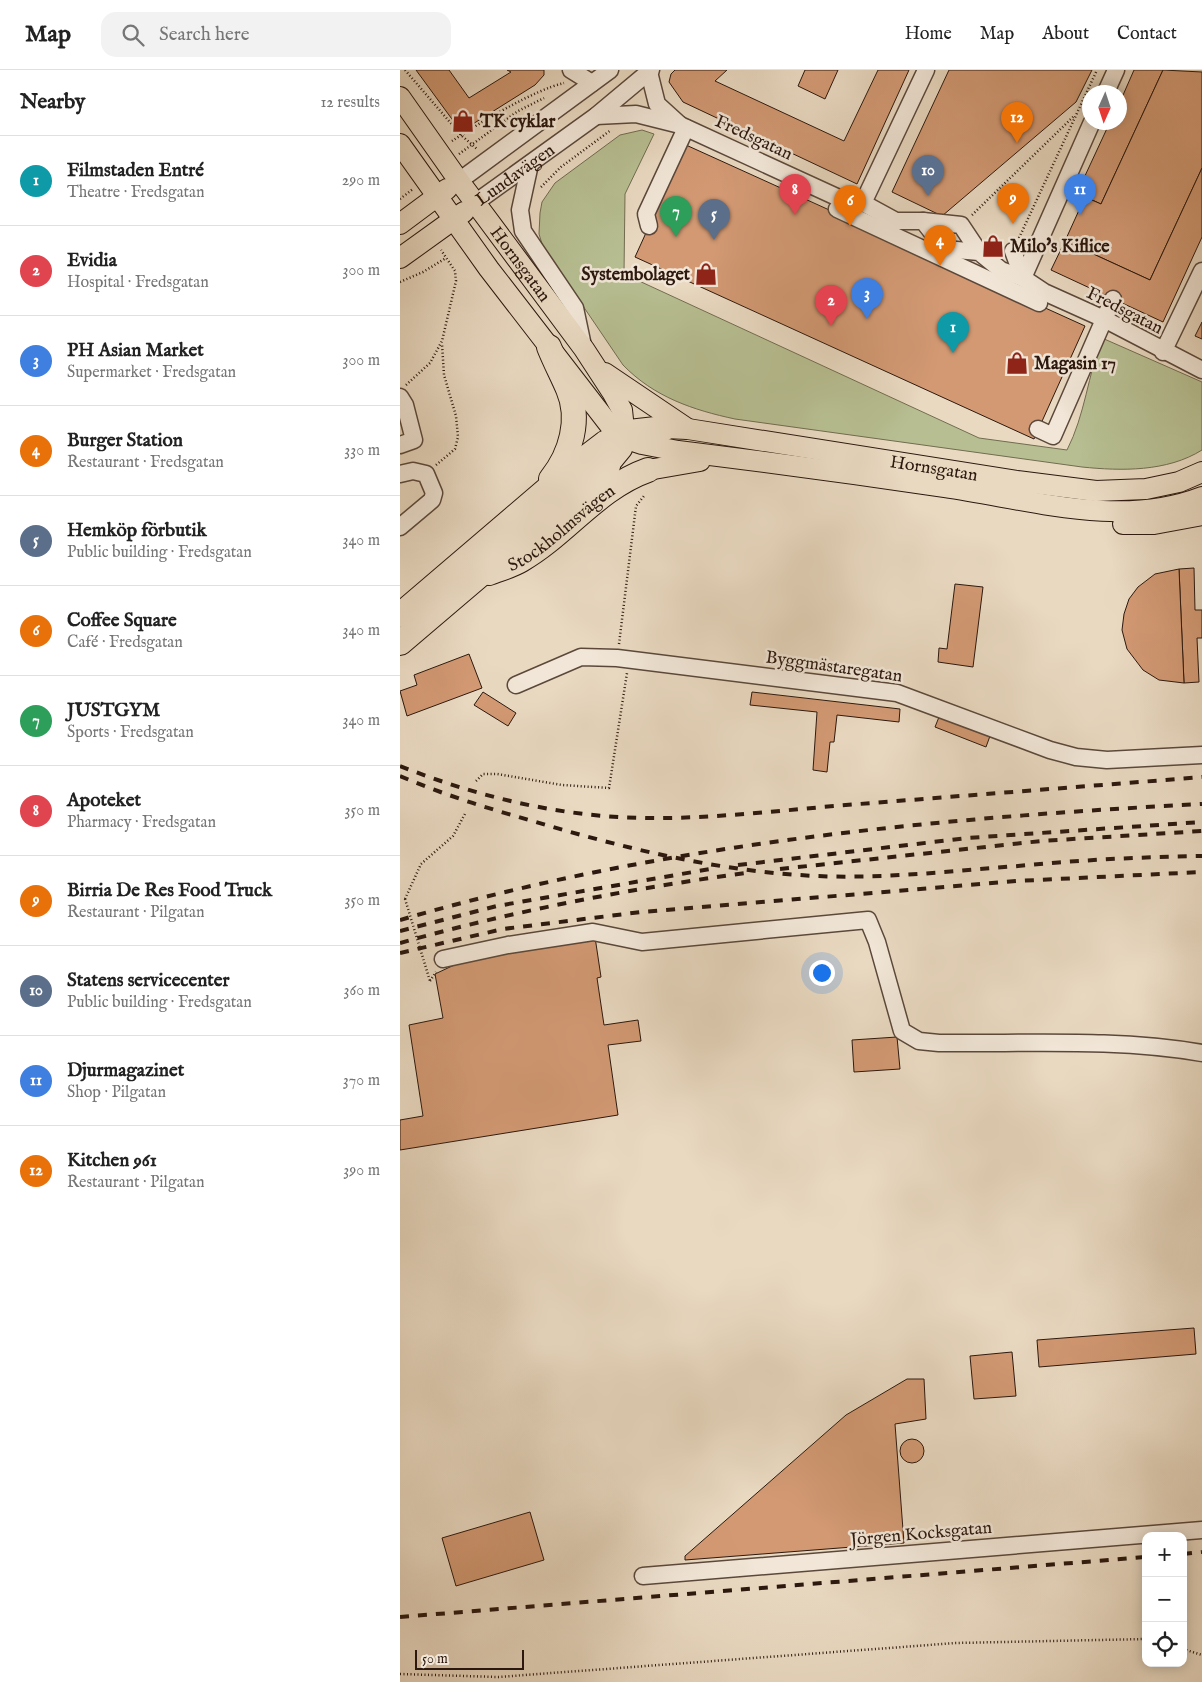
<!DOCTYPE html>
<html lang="en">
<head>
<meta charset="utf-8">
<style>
  body { margin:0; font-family:"IM FELL English",serif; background:#f2f2f2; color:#222 }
  .controls { position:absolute; right:15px; bottom:15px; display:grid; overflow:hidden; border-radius:10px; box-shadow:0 2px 12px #0003 }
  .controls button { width:45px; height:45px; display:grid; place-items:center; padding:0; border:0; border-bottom:1px solid #e0e0e0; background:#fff; color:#222; font:25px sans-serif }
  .compass { position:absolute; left:682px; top:15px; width:45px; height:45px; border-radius:50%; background:#fff; box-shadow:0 2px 12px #0003; rotate:183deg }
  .scale { position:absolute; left:15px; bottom:12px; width:109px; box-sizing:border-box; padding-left:5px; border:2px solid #2c180e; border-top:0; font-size:14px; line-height:18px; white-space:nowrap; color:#2c180e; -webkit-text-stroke:4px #f1e6d7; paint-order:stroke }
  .you { position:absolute; left:421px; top:902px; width:18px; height:18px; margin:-12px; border:4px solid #fff; border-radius:50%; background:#1a73e8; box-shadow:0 0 0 8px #1a73e833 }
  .badge { display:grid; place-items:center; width:32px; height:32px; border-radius:50%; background:#8f2418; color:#fff; font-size:16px; font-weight:700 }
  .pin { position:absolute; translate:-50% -41px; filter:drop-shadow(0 1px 2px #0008) }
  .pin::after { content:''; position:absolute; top:26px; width:18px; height:15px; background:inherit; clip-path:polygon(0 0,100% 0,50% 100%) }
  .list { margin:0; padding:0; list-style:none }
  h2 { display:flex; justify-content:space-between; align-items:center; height:65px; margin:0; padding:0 20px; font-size:21px }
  h2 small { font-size:16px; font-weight:400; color:#767676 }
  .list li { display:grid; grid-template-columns:32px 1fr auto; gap:15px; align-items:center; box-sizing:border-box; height:90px; padding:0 20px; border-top:1px solid #e0e0e0 }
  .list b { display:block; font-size:19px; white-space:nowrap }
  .list p { margin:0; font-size:16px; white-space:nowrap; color:#767676 }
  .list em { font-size:16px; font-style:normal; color:#767676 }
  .icon { flex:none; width:28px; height:28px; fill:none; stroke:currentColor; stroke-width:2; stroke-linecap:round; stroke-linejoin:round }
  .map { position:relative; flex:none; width:802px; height:1612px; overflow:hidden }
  header { display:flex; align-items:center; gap:30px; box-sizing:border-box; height:70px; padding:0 25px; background:#fff; border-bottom:1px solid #e0e0e0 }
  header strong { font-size:24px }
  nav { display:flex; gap:28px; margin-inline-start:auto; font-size:18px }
  .search { width:350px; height:45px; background:#f2f2f2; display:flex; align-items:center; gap:12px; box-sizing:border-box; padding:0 18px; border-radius:15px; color:#767676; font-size:19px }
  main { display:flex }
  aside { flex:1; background:#fff }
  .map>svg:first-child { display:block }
  .green { fill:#b7bf92; stroke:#726c50 }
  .building { fill:#d29973; stroke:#2c180e }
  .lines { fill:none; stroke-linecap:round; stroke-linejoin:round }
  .minor-casing { stroke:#5b483b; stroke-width:19 }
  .major-casing { stroke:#2c180e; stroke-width:22 }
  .highway-casing { stroke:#2c180e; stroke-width:26 }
  .path { stroke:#2c180e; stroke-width:2.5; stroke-dasharray:1 2.5; stroke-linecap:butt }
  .minor { stroke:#f1e6d7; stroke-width:16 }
  .major { stroke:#e9d9c1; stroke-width:20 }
  .highway { stroke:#e9d9c1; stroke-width:24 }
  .rail { stroke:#2c180e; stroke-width:4; stroke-dasharray:9 9; stroke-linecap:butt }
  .path-bridge { stroke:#2c180e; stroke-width:2.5; stroke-dasharray:1 2.5; stroke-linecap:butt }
  .labels { text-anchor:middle; stroke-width:5; stroke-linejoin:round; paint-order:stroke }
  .poi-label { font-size:18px; font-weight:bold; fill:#2c180e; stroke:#f1e6d7; text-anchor:start }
  .street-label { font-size:18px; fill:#2c180e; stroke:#f1e6d7 }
</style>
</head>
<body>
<header>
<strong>Map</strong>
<div class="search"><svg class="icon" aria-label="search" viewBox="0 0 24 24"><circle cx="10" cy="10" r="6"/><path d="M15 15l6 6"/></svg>Search here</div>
<nav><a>Home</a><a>Map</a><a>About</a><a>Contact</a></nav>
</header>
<main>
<aside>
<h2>Nearby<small>12 results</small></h2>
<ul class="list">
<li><span class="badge" style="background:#0f9aa8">1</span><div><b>Filmstaden Entré</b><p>Theatre · Fredsgatan</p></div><em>290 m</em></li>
<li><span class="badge" style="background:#e0444e">2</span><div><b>Evidia</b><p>Hospital · Fredsgatan</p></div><em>300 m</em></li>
<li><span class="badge" style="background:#3f7fe0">3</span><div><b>PH Asian Market</b><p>Supermarket · Fredsgatan</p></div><em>300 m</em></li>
<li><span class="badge" style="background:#e8710a">4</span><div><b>Burger Station</b><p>Restaurant · Fredsgatan</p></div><em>330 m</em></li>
<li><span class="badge" style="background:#5c6f8a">5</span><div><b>Hemköp förbutik</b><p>Public building · Fredsgatan</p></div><em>340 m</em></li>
<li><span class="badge" style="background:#e8710a">6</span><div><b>Coffee Square</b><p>Café · Fredsgatan</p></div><em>340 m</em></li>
<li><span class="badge" style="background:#2e9e5b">7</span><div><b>JUSTGYM</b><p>Sports · Fredsgatan</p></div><em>340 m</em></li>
<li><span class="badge" style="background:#e0444e">8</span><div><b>Apoteket</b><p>Pharmacy · Fredsgatan</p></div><em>350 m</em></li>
<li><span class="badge" style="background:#e8710a">9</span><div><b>Birria De Res Food Truck</b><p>Restaurant · Pilgatan</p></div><em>350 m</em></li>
<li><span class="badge" style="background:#5c6f8a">10</span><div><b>Statens servicecenter</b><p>Public building · Fredsgatan</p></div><em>360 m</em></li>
<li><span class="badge" style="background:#3f7fe0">11</span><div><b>Djurmagazinet</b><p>Shop · Pilgatan</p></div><em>370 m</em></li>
<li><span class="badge" style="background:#e8710a">12</span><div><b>Kitchen 961</b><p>Restaurant · Pilgatan</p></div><em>390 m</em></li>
</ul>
</aside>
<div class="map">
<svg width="802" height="1612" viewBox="0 0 802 1612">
  <rect width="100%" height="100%" fill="#e9d9c1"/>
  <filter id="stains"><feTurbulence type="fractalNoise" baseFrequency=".004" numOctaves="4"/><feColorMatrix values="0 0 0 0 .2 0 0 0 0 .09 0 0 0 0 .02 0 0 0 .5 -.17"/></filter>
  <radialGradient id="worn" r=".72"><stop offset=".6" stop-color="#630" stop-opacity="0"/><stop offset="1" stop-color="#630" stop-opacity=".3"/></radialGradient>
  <path class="green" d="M 242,60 L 254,64 L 225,124 L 224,204 L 579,368 L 667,380 C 685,345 688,305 702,268 L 802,312 L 802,380 C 767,402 721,401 682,397 L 335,349 C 293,340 254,327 223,295 L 143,177 L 139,164 L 140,143 L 142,132 L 155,113 L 220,65 Z"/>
  <g class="building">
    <path d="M 16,0 L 49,0 L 69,28 L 111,2 L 107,0 L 144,0 L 144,5 L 135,15 L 68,57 L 62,58 L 57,56 Z"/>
    <path d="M 275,0 L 327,0 L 315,11 L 444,71 L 478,0 L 509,0 L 457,114 L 283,32 L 269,12 L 271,4 Z"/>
    <path d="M 405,0 L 438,0 L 425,29 L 398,16 Z"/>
    <path d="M 549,0 L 692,0 L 676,32 L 542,146 L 492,122 Z"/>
    <path d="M 734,0 L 763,0 L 701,134 L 677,123 L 710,52 L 720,52 L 720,32 Z"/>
    <path d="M 763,0 L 802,2 L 802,98 L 750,210 L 665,171 L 685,127 L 701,134 Z"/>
    <path d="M 286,75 L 685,256 L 634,369 L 235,187 Z"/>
    <path d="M 802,98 L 802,167 L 763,252 L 651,200 L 665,171 L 750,210 Z"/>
    <path d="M 802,252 L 802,269 L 795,266 Z"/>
    <path d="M 794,498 L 795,540 L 802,540 L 802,568 L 797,568 L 799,612 L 784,613 L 779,499 Z"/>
    <path d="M 779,499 L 784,613 L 759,610 L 743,600 L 727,579 L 722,560 L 724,544 L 729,529 L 738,517 L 755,504 Z"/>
    <path d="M 555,514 L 583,517 L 573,597 L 538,592 L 539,578 L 547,579 Z"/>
    <path d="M 69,584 L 82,618 L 7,646 L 0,621 L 17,615 L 14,605 Z"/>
    <path d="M 83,622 L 116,643 L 108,656 L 74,635 Z"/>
    <path d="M 352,622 L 500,639 L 499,652 L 437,645 L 434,672 L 430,672 L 427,702 L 413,700 L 417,642 L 350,635 Z"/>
    <path d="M 539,647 L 590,666 L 586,677 L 535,657 Z"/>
    <path d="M 195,867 L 201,907 L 197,908 L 204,955 L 238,950 L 241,971 L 208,975 L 218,1045 L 0,1080 L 0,1050 L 23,1046 L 9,955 L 43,948 L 35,904 L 67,889 Z"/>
    <path d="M 497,967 L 500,999 L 454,1002 L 452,970 Z"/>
    <path d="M 794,1258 L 796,1284 L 639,1297 L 637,1270 Z"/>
    <path d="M 612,1282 L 616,1326 L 574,1329 L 570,1286 Z"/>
    <path d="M 507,1309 L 524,1309 L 526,1349 L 495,1354 L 504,1473 L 285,1490 L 285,1486 L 446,1345 Z"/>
    <circle cx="512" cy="1381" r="12"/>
    <path d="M 130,1442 L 144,1490 L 56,1516 L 42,1468 Z"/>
  </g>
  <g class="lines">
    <defs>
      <g id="minor">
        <path d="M 171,0 L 192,13"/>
        <path d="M 249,2 L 257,34 L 279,54"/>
        <path d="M 706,22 L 716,0"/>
        <path d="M 196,46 L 236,44 L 280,55 L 441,129 L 463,133 L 496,151 L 523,151 L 545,179 L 579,182 L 601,200 L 623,208 L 644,222 L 704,249 L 802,300"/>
        <path d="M 130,94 L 120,140 L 123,161 L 175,238 L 183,276"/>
        <path d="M 59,111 L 210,0"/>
        <path id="s1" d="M 75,133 L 196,46 L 251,0"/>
        <path d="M 463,133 L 526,0"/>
        <path d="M 437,139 L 639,233"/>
        <path d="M 523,151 L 561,155 L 579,182"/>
        <path d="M 249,156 L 246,144 L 286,58"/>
        <path d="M 613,181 L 623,208"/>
        <path d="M 623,208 L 692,52"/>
        <path d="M 763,282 L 802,201"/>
        <path d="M 0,327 L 5,335 L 14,370 L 0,375"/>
        <path d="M 638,359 L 653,366 L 713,229"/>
        <path d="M 0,404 L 13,401 L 26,404 L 34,423 L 32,430 L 0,457"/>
        <path d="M 116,615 L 181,587 L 217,588 L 497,623 L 650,680 L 676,687 L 707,690 L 802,685"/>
        <path d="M 43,889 L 108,875 L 193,862 L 242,872 L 468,850 L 477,872 L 502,961 L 519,971 L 539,973 C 626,974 716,968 802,983"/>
        <path d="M 243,1506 L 802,1460"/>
      </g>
      <g id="major">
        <path id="s2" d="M 0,27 L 59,111 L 184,279 L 212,322 L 222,340 L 225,369 L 222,379 L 208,396"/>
        <path d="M 0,74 L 89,199 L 218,366 L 242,374 L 278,381 C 367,392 456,404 545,417 C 629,429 719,459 802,427"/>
        <path d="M 0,154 L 47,119"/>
        <path d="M 0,188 L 64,142"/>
        <path d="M 205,303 L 288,359"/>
        <path id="s3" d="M 265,358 L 288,359 L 617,411 L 696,421 L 746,419 L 779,412 L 802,402"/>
        <path d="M 248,400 L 300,391"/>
        <path d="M 723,454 L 754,454 L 802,445"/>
      </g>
      <g id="highway">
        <path d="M 149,277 C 155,292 162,305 168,319 C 181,349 171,384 151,409"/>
        <path id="s4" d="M 89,503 C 99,499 111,496 121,490 C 166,464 197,418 248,400"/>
        <path d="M 0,545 L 171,399 L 205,373 L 229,362 L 265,358"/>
        <path d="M 0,573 L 208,396"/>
      </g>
    </defs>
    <use href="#minor" class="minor-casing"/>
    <use href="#major" class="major-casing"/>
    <use href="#highway" class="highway-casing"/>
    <g class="path">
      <path d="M 5,0 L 61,65 L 77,79"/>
      <path d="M 52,71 C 79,53 134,20 164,13"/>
      <path d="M 59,84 L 118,41 L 144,28"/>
      <path d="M 141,117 L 161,97 L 211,60"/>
      <path d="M 0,129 L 13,119"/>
      <path d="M 572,145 L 674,46"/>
      <path d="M 619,168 L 697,0"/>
      <path d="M 0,212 L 23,202 L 46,188"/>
      <path d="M 6,315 L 30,293 L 42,271 L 56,211 L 55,201 L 41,180"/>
      <path d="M 36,395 L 55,379 L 58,367 L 56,346 L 44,305 L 42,274"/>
      <path d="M 219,574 L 236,436 L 244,426"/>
      <path d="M 76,711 L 83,704 L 97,704 L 162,715 L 209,718 L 227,603"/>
      <path d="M 5,829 L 21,794 L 53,766 L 66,742"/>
      <path d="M 30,911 L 36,902"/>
      <path d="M 783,1579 L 802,1585"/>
      <path d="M 0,1604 L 98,1607 L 556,1573 L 746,1569"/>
    </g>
    <use href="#minor" class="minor"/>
    <use href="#major" class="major"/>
    <use href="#highway" class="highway"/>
    <g class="rail">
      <path d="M 0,696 C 78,727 161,747 246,748 C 321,749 398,738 473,733 C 583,724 692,716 802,707"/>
      <path d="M 0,706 C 44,725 90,739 136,752 C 227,779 322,802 417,806 C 484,809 551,801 618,796 C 679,790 740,787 802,786"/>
      <path d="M 338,795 L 567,768 L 802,752"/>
      <path d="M 380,799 L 641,771 L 802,761"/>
      <path d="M 0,850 C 260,774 532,748 802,734"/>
      <path d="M 0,861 L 97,836 L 316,798"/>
      <path d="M 0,873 C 113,841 229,819 345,803"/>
      <path d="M 0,883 L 103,859 L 241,842 L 617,811 L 802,802"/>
      <path d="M 783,1484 L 802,1482"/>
      <path d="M 0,1547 L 746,1487"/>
    </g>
    <path class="path-bridge" d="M 5,829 L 30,911"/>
  </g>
  <defs>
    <symbol id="shop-bare" viewBox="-9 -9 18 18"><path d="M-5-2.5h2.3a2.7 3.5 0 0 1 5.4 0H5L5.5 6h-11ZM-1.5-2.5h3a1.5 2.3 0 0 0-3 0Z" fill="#8f2418" stroke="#f1e6d7" stroke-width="2.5" paint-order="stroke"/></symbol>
  </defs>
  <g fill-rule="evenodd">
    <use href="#shop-bare" x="47" y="35" width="32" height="32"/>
    <use href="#shop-bare" x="577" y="160" width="32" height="32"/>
    <use href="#shop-bare" x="290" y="188" width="32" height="32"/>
    <use href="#shop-bare" x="601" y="277" width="32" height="32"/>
  </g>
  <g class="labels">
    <g class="poi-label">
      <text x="80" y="57">TK cyklar</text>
      <text x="610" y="182">Milo's Kiflice</text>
      <text x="290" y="210" text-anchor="end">Systembolaget</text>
      <text x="634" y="299">Magasin 17</text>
    </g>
    <g class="street-label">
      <text transform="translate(354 67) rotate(25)" y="6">Fredsgatan</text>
      <text dy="6" stroke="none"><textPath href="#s1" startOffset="49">Lundavägen</textPath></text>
      <text dy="6" stroke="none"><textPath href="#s2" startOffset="206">Hornsgatan</textPath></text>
      <text transform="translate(725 240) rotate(27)" y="6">Fredsgatan</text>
      <text dy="6" stroke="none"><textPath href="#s3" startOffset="272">Hornsgatan</textPath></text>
      <text dy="6" stroke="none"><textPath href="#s4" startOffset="86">Stockholmsvägen</textPath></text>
      <text transform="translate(434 596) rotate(8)" y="6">Byggmästaregatan</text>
      <text transform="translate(521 1463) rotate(-5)" y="6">Jörgen Kocksgatan</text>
    </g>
  </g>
  <rect width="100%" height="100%" filter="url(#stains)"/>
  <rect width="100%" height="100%" fill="url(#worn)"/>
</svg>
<div class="controls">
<button>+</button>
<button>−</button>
<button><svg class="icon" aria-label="locate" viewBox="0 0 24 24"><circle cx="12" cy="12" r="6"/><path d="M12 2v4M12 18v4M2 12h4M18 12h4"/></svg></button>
</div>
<svg class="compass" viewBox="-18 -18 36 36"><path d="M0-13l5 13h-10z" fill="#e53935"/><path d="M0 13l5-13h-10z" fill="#767676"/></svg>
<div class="scale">50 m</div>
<div class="you"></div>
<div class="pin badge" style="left:553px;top:283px;background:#0f9aa8">1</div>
<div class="pin badge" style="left:431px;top:256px;background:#e0444e">2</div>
<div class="pin badge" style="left:467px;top:249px;background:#3f7fe0">3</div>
<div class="pin badge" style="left:540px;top:196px;background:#e8710a">4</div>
<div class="pin badge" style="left:314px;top:170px;background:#5c6f8a">5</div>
<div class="pin badge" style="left:450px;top:156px;background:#e8710a">6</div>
<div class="pin badge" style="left:276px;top:167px;background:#2e9e5b">7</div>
<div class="pin badge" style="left:395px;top:145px;background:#e0444e">8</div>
<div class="pin badge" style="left:613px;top:154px;background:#e8710a">9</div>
<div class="pin badge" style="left:528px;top:126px;background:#5c6f8a">10</div>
<div class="pin badge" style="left:680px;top:145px;background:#3f7fe0">11</div>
<div class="pin badge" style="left:617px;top:73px;background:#e8710a">12</div>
</div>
</main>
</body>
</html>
